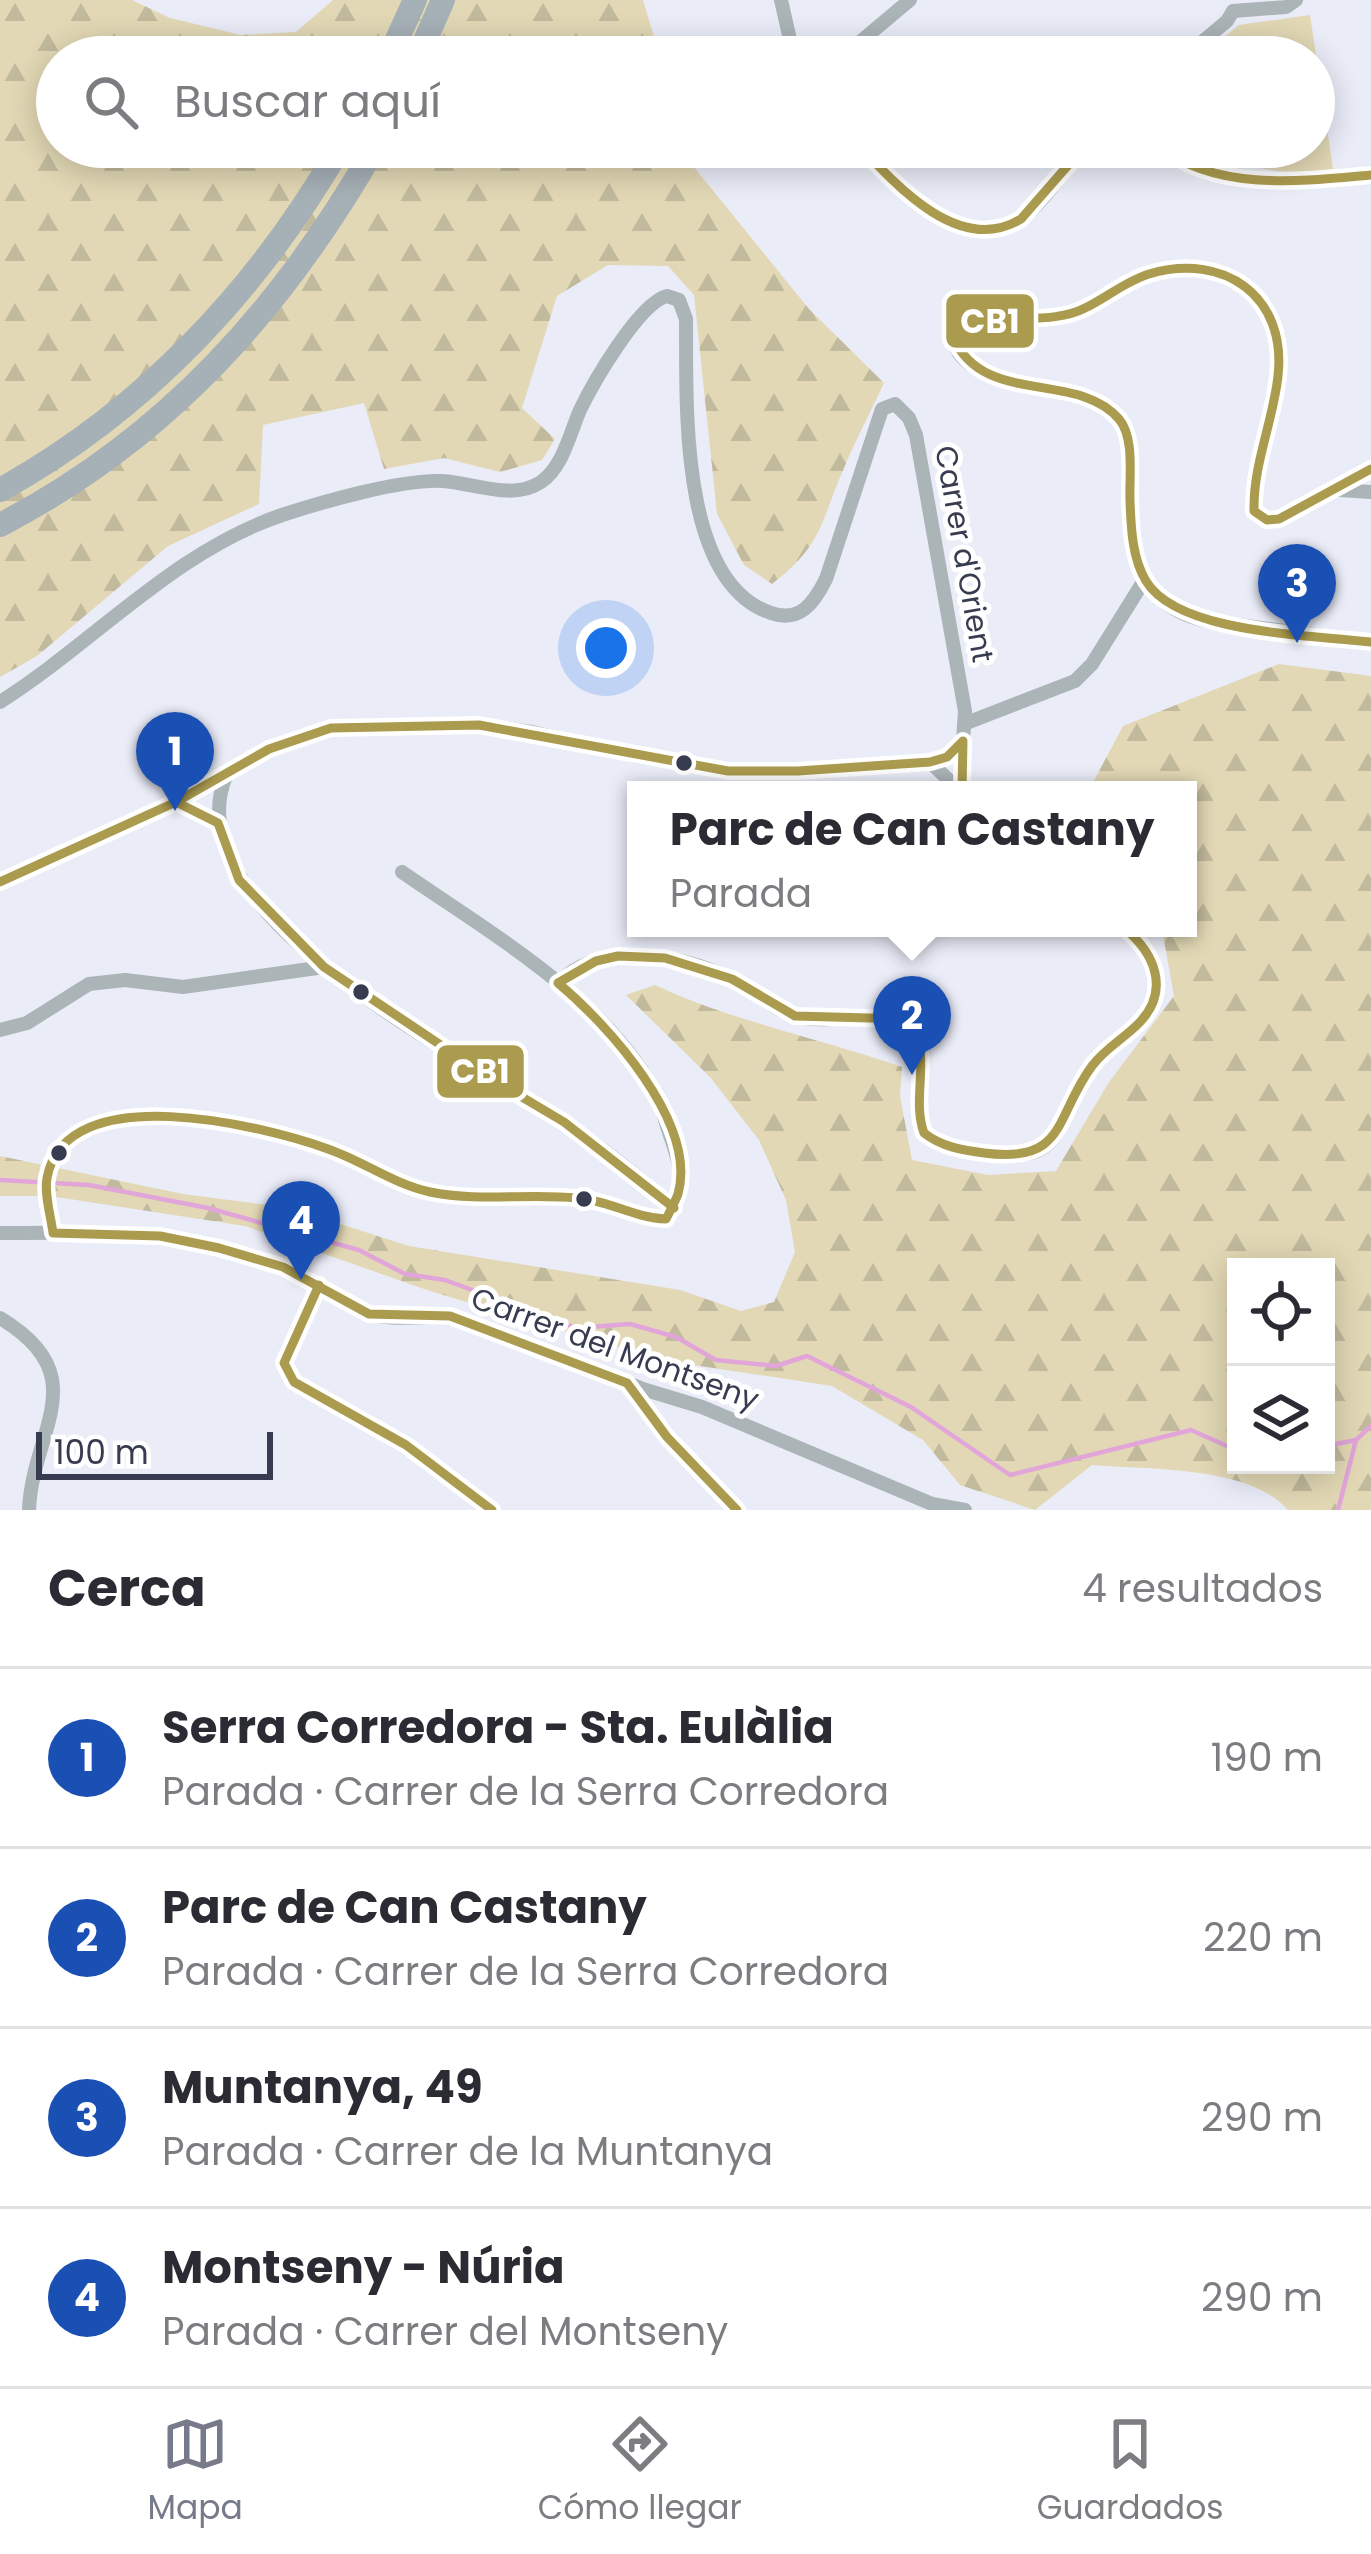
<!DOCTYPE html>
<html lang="es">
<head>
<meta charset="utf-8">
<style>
  body { margin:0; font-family:Poppins,sans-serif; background:#f7f7f7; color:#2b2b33 }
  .controls { position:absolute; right:36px; bottom:36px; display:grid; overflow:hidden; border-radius:0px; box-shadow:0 6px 30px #0003 }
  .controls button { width:108px; height:108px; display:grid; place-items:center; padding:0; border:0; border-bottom:3px solid #e1e1e2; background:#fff; color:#2b2b33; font:60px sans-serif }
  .scale { position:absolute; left:36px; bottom:30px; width:237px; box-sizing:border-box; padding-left:12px; border:6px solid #373c50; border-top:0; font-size:33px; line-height:42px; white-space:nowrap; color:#373c50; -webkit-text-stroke:9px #fff; paint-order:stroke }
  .you { position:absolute; left:606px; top:648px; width:42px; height:42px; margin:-30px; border:9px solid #fff; border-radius:50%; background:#1a73e8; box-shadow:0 0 0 18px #1a73e833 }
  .badge { display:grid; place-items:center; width:78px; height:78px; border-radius:50%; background:#767a8b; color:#fff; font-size:39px; font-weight:700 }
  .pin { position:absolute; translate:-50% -99px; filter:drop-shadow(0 3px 6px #0008) }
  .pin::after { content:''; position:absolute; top:63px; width:42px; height:36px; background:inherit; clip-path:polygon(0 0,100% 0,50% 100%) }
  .popup { position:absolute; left:627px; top:781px; width:570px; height:156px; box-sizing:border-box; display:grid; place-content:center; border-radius:0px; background:#fff; filter:drop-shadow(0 3px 9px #0005); font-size:39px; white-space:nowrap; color:#7c7c81 }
  .popup b { font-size:45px; color:#2b2b33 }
  .popup::after { content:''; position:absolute; left:50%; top:100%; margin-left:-24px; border:24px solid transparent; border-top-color:#fff }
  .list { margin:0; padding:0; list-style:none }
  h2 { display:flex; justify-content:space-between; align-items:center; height:156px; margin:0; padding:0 48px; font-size:51px }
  h2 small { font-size:39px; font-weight:400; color:#7c7c81 }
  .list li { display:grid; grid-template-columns:78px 1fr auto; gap:36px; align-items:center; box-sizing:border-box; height:180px; padding:0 48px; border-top:3px solid #e1e1e2 }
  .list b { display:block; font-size:45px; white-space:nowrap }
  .list p { margin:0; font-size:39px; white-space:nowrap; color:#7c7c81 }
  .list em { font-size:39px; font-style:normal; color:#7c7c81 }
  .icon { flex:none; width:66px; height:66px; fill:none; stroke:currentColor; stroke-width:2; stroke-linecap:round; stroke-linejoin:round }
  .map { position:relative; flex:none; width:1371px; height:1510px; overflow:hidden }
  .search { position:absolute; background:#fff; box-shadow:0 6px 30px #0003; left:36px; right:36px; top:36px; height:132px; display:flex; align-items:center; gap:30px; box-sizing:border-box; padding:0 42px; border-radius:66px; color:#7c7c81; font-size:45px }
  .sheet { height:876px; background:#fff }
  nav { display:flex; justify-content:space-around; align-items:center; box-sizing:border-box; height:168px; border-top:3px solid #e1e1e2; background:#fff; font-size:33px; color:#7c7c81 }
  nav a { display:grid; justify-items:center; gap:6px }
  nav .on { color:#767a8b }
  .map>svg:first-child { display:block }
  .grass { fill:#e2d8b5 }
  .forest { fill:url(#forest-firs); fill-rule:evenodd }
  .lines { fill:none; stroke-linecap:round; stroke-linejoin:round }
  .stream { stroke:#e2a5da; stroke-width:4.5 }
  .street { stroke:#abb4b7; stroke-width:14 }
  .highway { stroke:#a6b0b7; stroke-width:24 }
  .bus-1-casing { stroke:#fff; stroke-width:18 }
  .bus-1 { stroke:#ab9b4f; stroke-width:9 }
  .bus-dot { fill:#373c50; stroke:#fff; stroke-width:4.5 }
  .labels { text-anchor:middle; stroke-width:10; stroke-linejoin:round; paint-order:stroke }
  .street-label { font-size:30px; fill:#373c50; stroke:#fff }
  .line-badge { stroke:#fff; stroke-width:4.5 }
  .badge-label { font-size:33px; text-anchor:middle; font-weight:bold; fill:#fff }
</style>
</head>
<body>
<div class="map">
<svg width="1371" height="1510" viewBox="0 0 1371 1510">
  <defs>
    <pattern id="forest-firs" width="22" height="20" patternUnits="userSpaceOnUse" patternTransform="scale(3)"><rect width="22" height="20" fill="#e2d8b5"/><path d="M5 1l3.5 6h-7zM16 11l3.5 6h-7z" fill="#c2ba9d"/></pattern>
  </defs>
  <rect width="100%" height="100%" fill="#eaecf8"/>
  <path class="grass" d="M 1310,15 L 1333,169 L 1291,173 L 1182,156 L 1176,147 L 1314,147 L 1314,57 L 1199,57 L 1239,25 Z"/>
  <g class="forest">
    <path d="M 0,0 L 132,0 L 170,18 L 241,35 L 296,32 L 333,0 L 643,0 L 660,57 L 57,57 L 57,147 L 687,147 L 693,166 L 809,309 L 884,383 C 871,411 856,439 844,468 C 820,523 823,545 772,584 L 744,565 L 717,514 L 694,295 L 668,266 L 608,265 L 557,296 L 522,408 L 555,439 L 542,460 L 500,472 L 444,458 L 384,469 L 364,403 L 263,425 L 259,504 L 168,546 L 37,656 L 0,677 Z"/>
    <path d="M 1279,664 L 1371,676 L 1371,1510 L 1288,1510 C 1249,1465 1148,1470 1092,1465 L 1035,1510 L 960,1485 L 923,1440 L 832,1386 L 661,1360 L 430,1291 L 245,1226 L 50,1196 L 0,1196 L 0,1156 L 183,1194 L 290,1208 L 409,1246 L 680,1290 L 741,1311 L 774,1302 L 795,1252 L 786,1200 L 759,1140 L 710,1077 L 626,995 L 655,985 C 734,1022 820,1038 902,1067 L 900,1096 L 912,1160 L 988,1175 L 1056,1171 L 1109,1082 L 1174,996 L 1163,935 L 1154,928 L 1188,928 L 1188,790 L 1089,790 L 1123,726 ZM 1236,1267 L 1326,1267 L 1326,1465 L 1236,1465 Z"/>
  </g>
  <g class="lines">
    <g class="stream">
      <path d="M 0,1180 L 89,1185 L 208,1208 L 359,1250 L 405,1274 L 445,1280 L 576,1328 L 630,1324 L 676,1337 L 716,1360 L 776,1366 L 807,1356 L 911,1407 L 1010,1475 L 1191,1430 L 1236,1450"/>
      <path d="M 1326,1446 L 1356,1440"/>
      <path d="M 1338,1510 L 1356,1440 L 1371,1426"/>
    </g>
    <g class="street">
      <path d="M 781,0 L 794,57"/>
      <path d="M 1233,11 L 1286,7 L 1296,0"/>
      <path d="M 842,57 L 910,0"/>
      <path d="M 1184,57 L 1227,21 L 1233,11"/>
      <path d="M 861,147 C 895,185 930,227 985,228 C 998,228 1010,228 1021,219 C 1045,201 1064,170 1084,147"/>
      <path d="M 1161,147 C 1194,189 1321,180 1371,175"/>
      <path d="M 1371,469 L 1279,519 L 1267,520 L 1254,511 C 1250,468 1272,419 1278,375 C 1289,295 1223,250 1149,274 C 1122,283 1101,302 1075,313 C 1045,326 969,312 953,337 C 961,397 1090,379 1120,420 C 1129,433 1128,449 1129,465 C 1132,533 1124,602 1206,621 L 1371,642"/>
      <path d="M 1339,490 L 1371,492"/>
      <path d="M 0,702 C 95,642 173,552 282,515 C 322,502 401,479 443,481 C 473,483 513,501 541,482 C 563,467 570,433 580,410 C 593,383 639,303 667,296 L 679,300 L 686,319 C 687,396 677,582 771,613 C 800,623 814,603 826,579 L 882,409 L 895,404 L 909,418 L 916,435 L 965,711 L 963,741"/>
      <path d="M 964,724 L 1075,681 L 1092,664 L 1145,579"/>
      <path d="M 930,762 L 959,790"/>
      <path d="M 226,776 C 169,915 475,1062 565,1123 C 603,1148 640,1178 674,1208"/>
      <path d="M 176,802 L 218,823"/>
      <path d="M 0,882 L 176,802 L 269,749 L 331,728 L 479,725 L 532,732 L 636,756 L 728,771 L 798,771 L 930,762 L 947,757 L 963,741 L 962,790"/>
      <path d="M 558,983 C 601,940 680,954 732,979 C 753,989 772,1009 795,1016 C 831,1026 871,1009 906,1019 C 940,1046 905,1099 924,1133 C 941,1149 963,1149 985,1153 C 1070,1168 1054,1117 1092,1066 C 1105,1049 1125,1037 1140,1022 C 1171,990 1156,950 1124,928"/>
      <path d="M 0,1030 L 27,1023 L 89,984 L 125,980 L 183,987 L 324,967"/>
      <path d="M 0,1233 C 96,1232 194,1230 285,1268 C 314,1280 337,1302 366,1313 C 398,1324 434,1311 467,1322 L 646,1390 L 702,1407 L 932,1504 L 965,1510"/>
      <path d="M 53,1233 C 0,1062 248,1121 328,1149 C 362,1161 395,1185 430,1192 C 466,1199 503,1198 540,1198 C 555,1198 572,1196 586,1199 C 614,1205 636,1220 666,1219 C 686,1194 682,1170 672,1141 C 667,1127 663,1111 657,1097 C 611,1002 487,931 402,872"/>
      <path d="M 319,1285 L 284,1363 L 294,1382 L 406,1445 L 492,1510"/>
      <path d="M 0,1318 C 97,1376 32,1430 29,1510"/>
      <path d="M 627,1383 L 667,1437 L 737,1510"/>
    </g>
    <g class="highway">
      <path d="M 389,57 L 415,0"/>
      <path d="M 418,57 L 443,0"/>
      <path d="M 0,490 C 145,410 258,289 340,147"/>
      <path d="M 0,525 C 166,439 283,308 375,147"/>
    </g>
    <defs>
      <g id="bus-1">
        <path d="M 861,147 C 897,187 961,256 1021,219 L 1084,147"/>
        <path d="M 1161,147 C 1216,192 1304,181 1371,175"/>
        <path d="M 1371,469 L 1279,519 L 1267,520 L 1254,511 C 1253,464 1273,422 1278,376 C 1287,296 1224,252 1149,274 C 1126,281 1106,298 1085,308 C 1044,329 988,306 953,337 C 983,407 1077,370 1119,419 C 1135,438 1129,477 1130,501 C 1131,527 1132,558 1146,581 C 1178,634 1313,635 1371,642"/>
        <path d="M 176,802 L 218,823 L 239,880 L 324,967 L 490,1078 L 564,1122 L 674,1208"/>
        <path d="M 0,882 L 176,802 L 269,749 L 331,728 L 479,725 L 728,771 L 798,771 L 930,762 L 947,757 L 963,741 L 962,790"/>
        <path d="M 319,1285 L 284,1363 L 294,1382 L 406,1445 L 492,1510"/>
        <path d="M 737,1510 L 667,1437 L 627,1383 L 450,1316 L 369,1314 L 283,1267 L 219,1248 L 160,1236 L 53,1233 C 51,1217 44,1194 47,1178 C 66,1076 264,1126 328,1149 C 363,1161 393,1184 430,1192 C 479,1202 528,1193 577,1198 C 608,1200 634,1218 666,1219 C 670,1211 675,1202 678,1194 C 698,1123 607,1024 558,983 L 596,961 L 618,956 L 665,958 L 732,979 L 795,1016 L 906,1019 C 935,1052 910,1095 924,1133 C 942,1147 962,1150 984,1153 C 1067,1164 1054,1117 1092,1066 C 1105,1048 1125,1038 1140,1022 C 1170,990 1155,953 1124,928"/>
      </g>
    </defs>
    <use href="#bus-1" class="bus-1-casing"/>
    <use href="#bus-1" class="bus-1"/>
  </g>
  <g class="bus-dot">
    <circle cx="684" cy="763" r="10"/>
    <circle cx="361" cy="992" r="10"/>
    <circle cx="59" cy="1153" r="10"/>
    <circle cx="584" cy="1199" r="10"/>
  </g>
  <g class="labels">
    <g class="street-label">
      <text transform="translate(964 554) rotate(80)" y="10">Carrer d'Orient</text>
      <text transform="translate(615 1349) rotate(20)" y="10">Carrer del Montseny</text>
    </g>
  </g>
  <g class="line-badge">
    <rect x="944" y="292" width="92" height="58" rx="12" fill="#ab9b4f"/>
    <rect x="435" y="1043" width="91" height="57" rx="12" fill="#ab9b4f"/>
  </g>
  <g class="badge-label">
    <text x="990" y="333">CB1</text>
    <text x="480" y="1083">CB1</text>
  </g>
</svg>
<div class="controls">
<button><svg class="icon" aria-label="locate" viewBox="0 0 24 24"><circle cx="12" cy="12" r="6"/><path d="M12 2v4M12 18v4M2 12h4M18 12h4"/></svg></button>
<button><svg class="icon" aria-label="layers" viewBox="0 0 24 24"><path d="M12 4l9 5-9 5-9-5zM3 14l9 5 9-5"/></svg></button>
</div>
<div class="scale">100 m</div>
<div class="you"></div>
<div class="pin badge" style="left:175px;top:811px;background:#1a4fb4">1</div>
<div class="pin badge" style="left:912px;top:1075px;background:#1a4fb4">2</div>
<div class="popup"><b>Parc de Can Castany</b>Parada</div>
<div class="pin badge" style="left:1297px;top:643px;background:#1a4fb4">3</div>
<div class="pin badge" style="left:301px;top:1280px;background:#1a4fb4">4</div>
<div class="search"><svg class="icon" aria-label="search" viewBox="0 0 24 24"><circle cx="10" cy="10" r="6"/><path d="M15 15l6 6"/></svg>Buscar aquí</div>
</div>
<section class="sheet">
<h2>Cerca<small>4 resultados</small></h2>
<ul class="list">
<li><span class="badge" style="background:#1a4fb4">1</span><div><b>Serra Corredora - Sta. Eulàlia</b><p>Parada · Carrer de la Serra Corredora</p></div><em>190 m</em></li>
<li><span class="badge" style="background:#1a4fb4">2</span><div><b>Parc de Can Castany</b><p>Parada · Carrer de la Serra Corredora</p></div><em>220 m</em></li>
<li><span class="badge" style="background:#1a4fb4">3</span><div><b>Muntanya, 49</b><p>Parada · Carrer de la Muntanya</p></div><em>290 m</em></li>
<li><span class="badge" style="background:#1a4fb4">4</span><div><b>Montseny - Núria</b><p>Parada · Carrer del Montseny</p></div><em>290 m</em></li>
</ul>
</section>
<nav>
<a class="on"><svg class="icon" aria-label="map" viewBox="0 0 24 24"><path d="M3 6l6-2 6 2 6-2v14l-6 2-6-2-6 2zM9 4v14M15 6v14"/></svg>Mapa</a>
<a><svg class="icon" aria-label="directions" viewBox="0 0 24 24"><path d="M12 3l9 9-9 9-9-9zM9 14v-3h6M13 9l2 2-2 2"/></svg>Cómo llegar</a>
<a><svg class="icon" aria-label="saved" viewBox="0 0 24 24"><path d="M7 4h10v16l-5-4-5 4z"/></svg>Guardados</a>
</nav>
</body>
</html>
